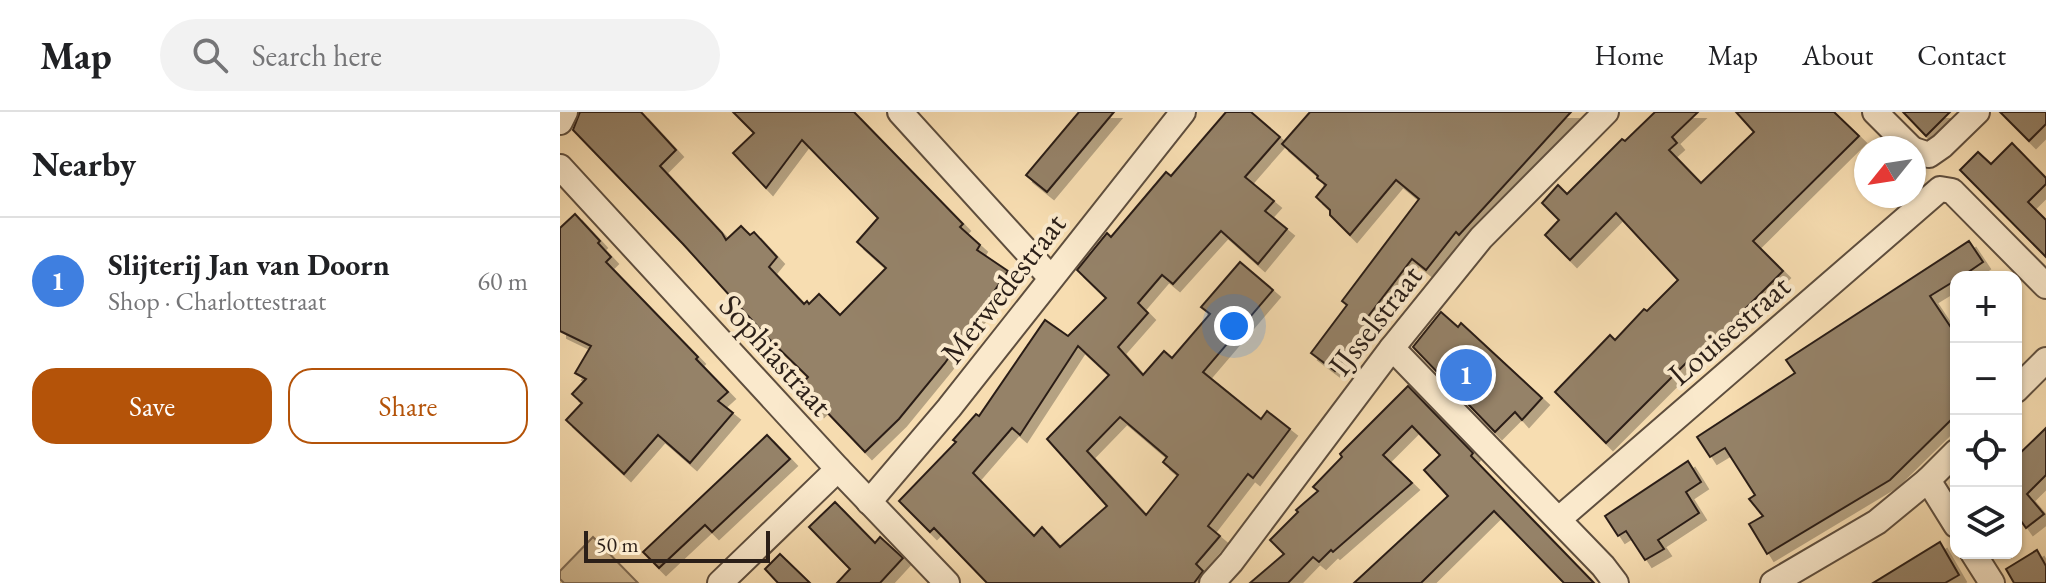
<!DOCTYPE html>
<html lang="en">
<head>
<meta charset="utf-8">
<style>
  body { margin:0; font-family:"EB Garamond",serif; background:#f2f2f2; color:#202124 }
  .controls { position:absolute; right:24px; bottom:24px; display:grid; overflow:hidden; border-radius:16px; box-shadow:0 2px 6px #0004 }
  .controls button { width:72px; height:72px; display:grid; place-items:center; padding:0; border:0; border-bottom:2px solid #e0e0e0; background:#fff; color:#202124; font:40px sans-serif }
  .compass { position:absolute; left:1294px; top:24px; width:72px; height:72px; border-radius:50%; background:#fff; box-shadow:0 2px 6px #0004; rotate:240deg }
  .scale { position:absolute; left:24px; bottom:20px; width:186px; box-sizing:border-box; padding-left:8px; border:4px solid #2b1f18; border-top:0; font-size:22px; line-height:28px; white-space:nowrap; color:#2b1f18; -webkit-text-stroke:6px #fae9cc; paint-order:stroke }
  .you { position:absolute; left:674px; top:214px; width:28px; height:28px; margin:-20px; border:6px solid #fff; border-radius:50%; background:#1a73e8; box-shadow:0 0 0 12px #1a73e833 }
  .badge { display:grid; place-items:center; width:52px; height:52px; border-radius:50%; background:#b45309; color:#fff; font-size:26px; font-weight:700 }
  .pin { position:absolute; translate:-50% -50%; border:4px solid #fff; box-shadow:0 2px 8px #0006 }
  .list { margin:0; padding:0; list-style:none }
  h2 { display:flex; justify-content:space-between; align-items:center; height:104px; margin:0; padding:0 32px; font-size:34px }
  h2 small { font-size:26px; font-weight:400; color:#757577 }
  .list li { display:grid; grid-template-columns:52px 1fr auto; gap:24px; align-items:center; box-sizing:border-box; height:128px; padding:0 32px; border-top:2px solid #e0e0e0 }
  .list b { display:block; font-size:30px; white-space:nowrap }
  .list p { margin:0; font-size:26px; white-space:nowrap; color:#757577 }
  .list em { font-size:26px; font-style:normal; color:#757577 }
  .actions { display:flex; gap:16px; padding:24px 32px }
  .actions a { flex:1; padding:18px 0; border:2px solid #b45309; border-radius:24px; text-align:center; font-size:28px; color:#b45309 }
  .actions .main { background:#b45309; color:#fff }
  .icon { flex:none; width:44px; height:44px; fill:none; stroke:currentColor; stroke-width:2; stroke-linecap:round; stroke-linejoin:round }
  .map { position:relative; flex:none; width:1486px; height:471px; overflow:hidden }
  header { display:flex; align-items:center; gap:48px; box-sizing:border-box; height:112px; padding:0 40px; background:#fff; border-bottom:2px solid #e0e0e0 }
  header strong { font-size:38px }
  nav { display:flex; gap:44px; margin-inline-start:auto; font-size:28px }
  .search { width:560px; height:72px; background:#f2f2f2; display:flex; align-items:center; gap:20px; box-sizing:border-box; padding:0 28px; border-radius:44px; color:#757577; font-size:30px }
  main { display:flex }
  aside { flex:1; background:#fff }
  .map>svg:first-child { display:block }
  .green { fill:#d4bd97; stroke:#806e58; stroke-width:2 }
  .building { fill:#958268; stroke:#2b1f18; stroke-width:2; fill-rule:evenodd; filter:url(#shadow) }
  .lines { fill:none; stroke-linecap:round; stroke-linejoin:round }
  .minor-casing { stroke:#5e4e3e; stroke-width:28 }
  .minor { stroke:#fae9cc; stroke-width:24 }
  .labels { text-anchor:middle; stroke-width:8; stroke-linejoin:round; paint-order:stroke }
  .street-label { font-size:32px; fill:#2b1f18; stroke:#fae9cc }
</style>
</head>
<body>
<header>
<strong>Map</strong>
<div class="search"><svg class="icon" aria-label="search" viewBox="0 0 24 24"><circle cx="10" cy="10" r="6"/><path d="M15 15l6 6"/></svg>Search here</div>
<nav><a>Home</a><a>Map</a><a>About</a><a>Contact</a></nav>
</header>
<main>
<aside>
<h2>Nearby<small></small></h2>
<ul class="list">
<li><span class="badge" style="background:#3f7fe0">1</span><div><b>Slijterij Jan van Doorn</b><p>Shop · Charlottestraat</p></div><em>60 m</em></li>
</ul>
<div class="actions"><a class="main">Save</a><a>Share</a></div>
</aside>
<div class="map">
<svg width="1486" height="471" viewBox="0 0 1486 471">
  <defs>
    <filter id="shadow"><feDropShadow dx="7" dy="7" stdDeviation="0" flood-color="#0004"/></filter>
  </defs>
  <rect width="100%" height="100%" fill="#f7ddb1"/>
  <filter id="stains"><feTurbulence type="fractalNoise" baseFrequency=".0025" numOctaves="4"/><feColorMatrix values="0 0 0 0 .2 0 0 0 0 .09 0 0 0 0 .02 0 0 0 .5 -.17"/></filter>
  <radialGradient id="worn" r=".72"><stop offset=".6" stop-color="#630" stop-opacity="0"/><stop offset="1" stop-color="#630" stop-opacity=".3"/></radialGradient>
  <path class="green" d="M 33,425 L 78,471 L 4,471 L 0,467 L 0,459 Z"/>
  <g class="building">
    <path d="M 20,0 L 81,0 L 116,38 L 100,54 L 162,121 L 166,128 L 181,114 L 190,123 L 194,120 L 217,145 L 209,155 L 244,192 L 247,189 L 249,192 L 259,182 L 280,203 L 326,156 L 297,130 L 318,106 L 242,28 L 206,76 L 173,41 L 194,21 L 173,0 L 294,0 L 403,112 L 400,115 L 420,133 L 417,138 L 448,159 L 385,251 L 339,307 L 305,340 L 261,294 L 257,298 L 237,277 L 248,265 L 209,227 L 123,132 L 13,18 Z"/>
    <path d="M 519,0 L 554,0 L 487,80 L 466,63 Z"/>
    <path d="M 666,0 L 691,0 L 720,25 L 685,65 L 714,89 L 705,99 L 727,117 L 698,152 L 661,119 L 613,172 L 602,163 L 578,191 L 588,201 L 558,235 L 583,263 L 604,239 L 612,246 L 650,202 L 641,195 L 680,150 L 713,178 L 643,260 L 701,307 L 707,299 L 730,317 L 693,366 L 688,362 L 648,414 L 660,424 L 636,452 L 643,459 L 634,471 L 427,471 L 374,416 L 370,420 L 339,389 L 396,330 L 393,328 L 416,302 L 419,304 L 485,208 L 508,224 L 546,186 L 517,158 L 547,121 L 551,125 L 606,60 L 611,64 ZM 518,234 L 549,263 L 487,327 L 547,394 L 500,435 L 482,415 L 474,424 L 413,361 L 452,316 L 460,323 ZM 560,305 L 607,345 L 603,350 L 618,363 L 586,403 L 527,339 Z"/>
    <path d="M 750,0 L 1011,0 L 899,123 L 896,120 L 866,158 L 852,147 L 807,206 L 812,210 L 775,259 L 751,241 L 787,193 L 782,189 L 859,87 L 836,68 L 790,123 L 770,103 L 770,98 L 756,85 L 766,73 L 757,66 L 758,64 L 722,32 Z"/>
    <path d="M 1095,0 L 1138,0 L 1112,25 L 1117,31 L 1109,38 L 1141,71 L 1194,20 L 1176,0 L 1274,0 L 1299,24 L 1193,129 L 1223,159 L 1131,251 L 1128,249 L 1046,331 L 995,280 L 1050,223 L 1055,228 L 1084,197 L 1087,199 L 1118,168 L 1056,101 L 1010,148 L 985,123 L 999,108 L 982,91 L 998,73 L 1007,82 L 1062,27 L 1065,29 Z"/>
    <path d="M 1343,0 L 1390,0 L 1366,24 Z"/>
    <path d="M 1440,0 L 1486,0 L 1486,12 L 1469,29 Z"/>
    <path d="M 1452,31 L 1486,66 L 1486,72 L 1468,90 L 1486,108 L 1486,145 L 1400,58 L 1418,40 L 1431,52 Z"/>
    <path d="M 15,102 L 40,129 L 38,131 L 51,145 L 46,150 L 138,245 L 136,247 L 168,280 L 158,289 L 173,301 L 130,351 L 98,323 L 64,362 L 6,308 L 22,291 L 12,282 L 26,267 L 15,261 L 31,234 L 0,219 L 0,116 Z"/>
    <path d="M 1409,129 L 1423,150 L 1401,165 L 1396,165 L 1396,168 L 1370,184 L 1396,223 L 1396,303 L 1330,368 L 1207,442 L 1189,412 L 1203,404 L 1189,387 L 1195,383 L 1165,336 L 1150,345 L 1137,325 L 1235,261 L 1226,248 Z"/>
    <path d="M 881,200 L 898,215 L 901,211 L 982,286 L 962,308 L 955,300 L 935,320 L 853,235 Z"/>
    <path d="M 848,274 L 913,341 L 911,344 L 1034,471 L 1004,471 L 934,399 L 861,471 L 794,471 L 888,384 L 864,358 L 880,343 L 852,314 L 823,343 L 852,371 L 773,440 L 771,438 L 759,450 L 753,445 L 728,471 L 690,471 L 724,442 L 710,428 L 738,400 L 736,398 L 758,379 L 753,375 L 782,345 L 780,342 Z"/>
    <path d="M 1486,316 L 1486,363 L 1467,382 L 1484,402 L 1466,416 L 1456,402 L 1456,345 Z"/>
    <path d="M 207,323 L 230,347 L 152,420 L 145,413 L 99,456 L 83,440 Z"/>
    <path d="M 1128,349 L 1141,370 L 1126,380 L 1139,401 L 1098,428 L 1104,437 L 1085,448 L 1066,419 L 1058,424 L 1045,404 Z"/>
    <path d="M 275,390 L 315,431 L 320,425 L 343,446 L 320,471 L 277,471 L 290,457 L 249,415 Z"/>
    <path d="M 1380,430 L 1399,463 L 1385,471 L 1313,471 Z"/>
    <path d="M 1477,438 L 1486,454 L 1486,471 L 1454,471 L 1446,457 Z"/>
    <path d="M 220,442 L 250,471 L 218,471 L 205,457 Z"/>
  </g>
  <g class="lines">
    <defs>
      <g id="minor">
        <path d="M 340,0 L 491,166"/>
        <path d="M 1315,0 L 1351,36"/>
        <path d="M 0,10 L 5,0"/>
        <path d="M 1354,38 L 1369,43 L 1382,34 L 1417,0"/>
        <path d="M 0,55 L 278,357 L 387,471"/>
        <path d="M 832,236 L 1043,454 L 1056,471"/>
        <path d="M 1456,278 L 1486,248"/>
        <path d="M 1368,368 L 1396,413"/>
        <path d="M 309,390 L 389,296 L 623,0"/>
        <path d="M 999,407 L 1380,77 L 1392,79 L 1486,174"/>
        <path d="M 1413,441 L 1432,471"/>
        <path d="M 160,471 L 278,357"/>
        <path d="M 652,471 L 671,450 L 832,236 L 921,126 L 1046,0"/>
        <path d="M 1213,471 L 1317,410 L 1368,368 L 1396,340"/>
      </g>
    </defs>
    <use href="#minor" class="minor-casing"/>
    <use href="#minor" class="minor"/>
  </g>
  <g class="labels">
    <g class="street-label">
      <text transform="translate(443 176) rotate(-52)" y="11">Merwedestraat</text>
      <text transform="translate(815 208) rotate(-52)" y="11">IJsselstraat</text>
      <text transform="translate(1169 218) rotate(-41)" y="11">Louisestraat</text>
      <text transform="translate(216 243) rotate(48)" y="11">Sophiastraat</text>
    </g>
  </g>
  <rect width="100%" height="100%" filter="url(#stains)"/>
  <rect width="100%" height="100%" fill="url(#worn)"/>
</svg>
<div class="controls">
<button>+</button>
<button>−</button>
<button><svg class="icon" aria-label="locate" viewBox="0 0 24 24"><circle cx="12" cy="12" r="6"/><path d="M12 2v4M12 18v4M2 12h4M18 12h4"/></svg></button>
<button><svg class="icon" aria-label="layers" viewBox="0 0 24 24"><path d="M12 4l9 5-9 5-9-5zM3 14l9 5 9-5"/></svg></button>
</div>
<svg class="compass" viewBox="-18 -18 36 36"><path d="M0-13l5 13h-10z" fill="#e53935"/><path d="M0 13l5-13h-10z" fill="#757577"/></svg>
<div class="scale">50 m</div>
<div class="you"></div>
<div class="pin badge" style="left:906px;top:263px;background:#3f7fe0">1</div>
</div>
</main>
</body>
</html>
